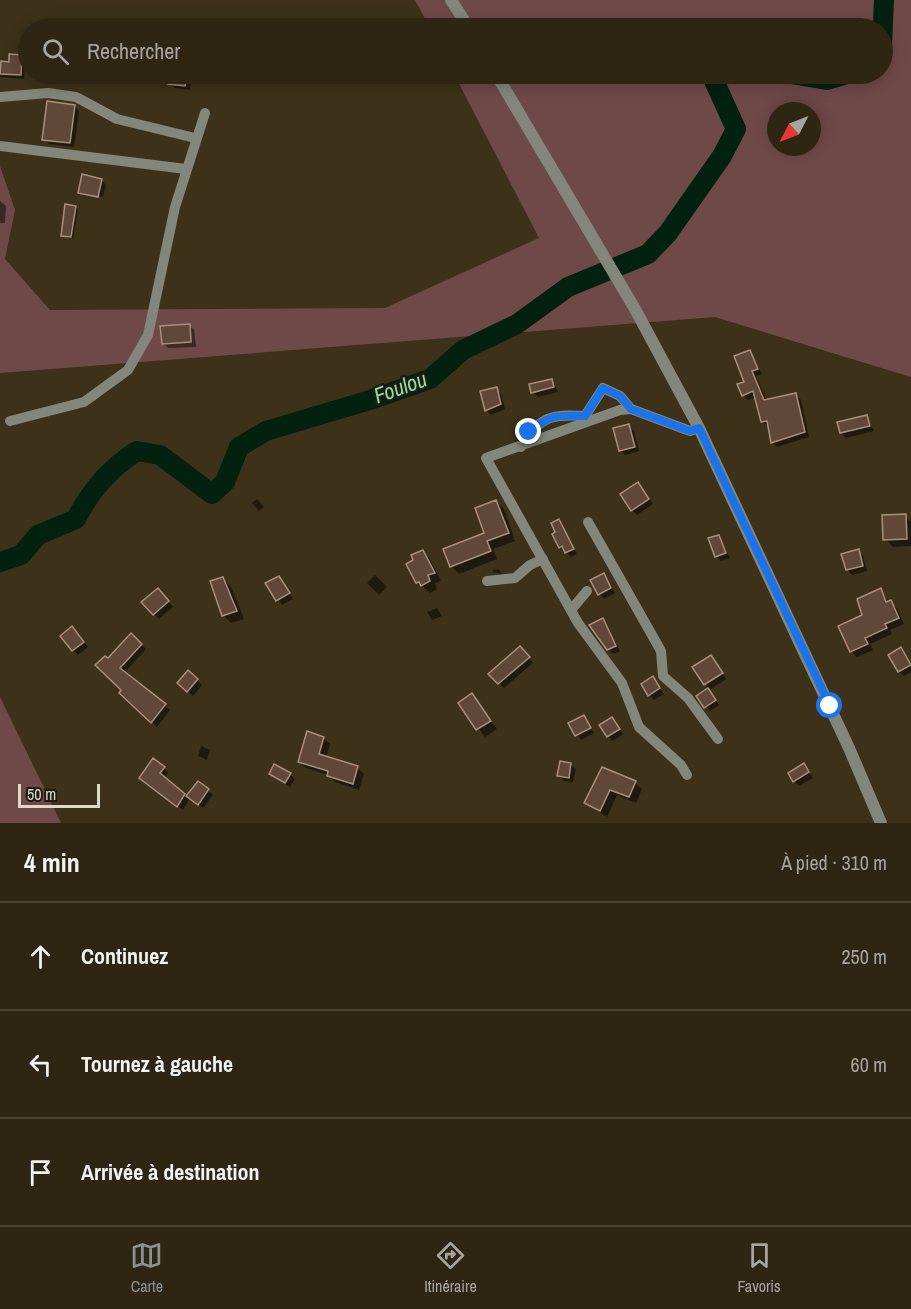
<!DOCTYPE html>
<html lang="fr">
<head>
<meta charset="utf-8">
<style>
  body { margin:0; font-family:"Archivo Narrow",sans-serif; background:#362e1c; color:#f1f3f6 }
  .compass { position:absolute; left:767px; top:102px; width:54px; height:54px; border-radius:50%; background:#2e2613; box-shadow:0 3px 15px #0003; rotate:228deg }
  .scale { position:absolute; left:18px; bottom:15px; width:82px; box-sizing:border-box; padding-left:6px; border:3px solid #dfd9ca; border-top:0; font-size:16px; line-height:21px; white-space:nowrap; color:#dfd9ca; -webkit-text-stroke:4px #1f1b10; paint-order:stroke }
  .stop { position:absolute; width:18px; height:18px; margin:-14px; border:4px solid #1a73e8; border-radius:50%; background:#fff }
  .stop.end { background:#1a73e8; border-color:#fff; box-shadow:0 2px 6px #0008 }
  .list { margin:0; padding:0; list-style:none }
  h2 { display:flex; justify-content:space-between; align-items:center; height:78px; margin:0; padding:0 24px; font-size:26px }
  h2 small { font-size:20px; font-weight:400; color:#a7a5a0 }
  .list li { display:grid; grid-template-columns:39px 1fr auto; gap:18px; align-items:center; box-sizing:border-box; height:108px; padding:0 24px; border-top:2px solid #494333 }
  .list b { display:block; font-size:22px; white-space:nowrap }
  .list em { font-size:20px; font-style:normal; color:#a7a5a0 }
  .icon { flex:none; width:33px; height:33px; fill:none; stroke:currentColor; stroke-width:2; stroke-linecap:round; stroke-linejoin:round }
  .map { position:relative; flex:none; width:911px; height:823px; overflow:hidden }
  .search { position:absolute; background:#2e2613; box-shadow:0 3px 15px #0003; left:18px; right:18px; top:18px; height:66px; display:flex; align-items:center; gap:15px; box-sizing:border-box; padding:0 21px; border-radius:33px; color:#a7a5a0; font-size:22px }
  .sheet { height:402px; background:#2e2613 }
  nav { display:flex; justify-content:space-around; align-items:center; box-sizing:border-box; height:84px; border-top:2px solid #494333; background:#2e2613; font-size:16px; color:#a7a5a0 }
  nav a { display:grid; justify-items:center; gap:3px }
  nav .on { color:#8c9099 }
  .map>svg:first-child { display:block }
  .green { fill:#6f4948; fill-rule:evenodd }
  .shadow { fill:#0007 }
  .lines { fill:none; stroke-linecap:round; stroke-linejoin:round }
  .river { stroke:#03210f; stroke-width:20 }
  .building { fill:#604838; stroke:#a98e7c; stroke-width:1.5 }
  .minor { stroke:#83867a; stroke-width:10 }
  .tertiary { stroke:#83867a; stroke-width:12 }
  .route { stroke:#1a73e8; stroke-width:8 }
  .labels { text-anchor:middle; stroke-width:5; stroke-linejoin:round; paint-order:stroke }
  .water-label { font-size:22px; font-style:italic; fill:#89dea4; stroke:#1f1b10 }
</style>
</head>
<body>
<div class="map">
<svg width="911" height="823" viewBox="0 0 911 823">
  <rect width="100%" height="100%" fill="#3d3219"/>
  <g class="green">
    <path d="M 415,0 L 911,0 L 911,377 L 715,317 L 0,373 L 0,166 L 15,210 L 5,259 L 50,310 L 385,308 L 539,238 L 454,74 L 882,74 L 882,28 L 430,28 ZM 776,111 L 812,111 L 812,147 L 776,147 Z"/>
    <path d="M 0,697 L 61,823 L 0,823 Z"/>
  </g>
  <g class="shadow">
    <path d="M 281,23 L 286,28 L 252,28 Z"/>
    <path d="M 21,56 L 25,60 L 24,79 L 0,77 L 0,62 L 10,63 Z"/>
    <path d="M 71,74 L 86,74 L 86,75 L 72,75 Z"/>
    <path d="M 171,74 L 188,74 L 191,77 L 190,90 L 175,88 L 170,84 Z"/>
    <path d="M 74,106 L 79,111 L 74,147 L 49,144 L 44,139 Z"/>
    <path d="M 101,180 L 106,185 L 103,197 L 83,193 L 83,196 L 103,201 L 85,197 L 80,192 Z"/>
    <path d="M 0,201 L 6,206 L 5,223 L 0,223 Z"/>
    <path d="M 76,207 L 78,209 L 73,238 L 65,237 L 63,235 Z"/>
    <path d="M 189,325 L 194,330 L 196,347 L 168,348 L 163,343 Z"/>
    <path d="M 750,351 L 762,374 L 756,376 L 767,401 L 796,395 L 801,400 L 809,437 L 777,447 L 772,442 L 769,426 L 762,422 L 756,397 L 748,400 L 743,395 Z"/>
    <path d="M 552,380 L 558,392 L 538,397 L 533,392 Z"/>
    <path d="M 496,389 L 501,394 L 505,409 L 491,415 L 486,410 Z"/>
    <path d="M 867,417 L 874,431 L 846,438 L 842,433 L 839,424 Z"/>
    <path d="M 629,426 L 634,431 L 639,451 L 625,455 L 620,450 Z"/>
    <path d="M 638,484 L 653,504 L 637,515 L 632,510 Z"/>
    <path d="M 257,499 L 264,507 L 259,511 L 252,503 Z"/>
    <path d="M 496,502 L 504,509 L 515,541 L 493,549 L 497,559 L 459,574 L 451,566 L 486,533 Z"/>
    <path d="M 905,516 L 911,522 L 911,546 L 893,547 L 885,539 Z"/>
    <path d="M 559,521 L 577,554 L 571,557 L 560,547 Z"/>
    <path d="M 718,536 L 730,558 L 721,561 L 716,556 Z"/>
    <path d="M 422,551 L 430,559 L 441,581 L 435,583 L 437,589 L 430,593 L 418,582 L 408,564 Z"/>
    <path d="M 858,551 L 863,556 L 867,571 L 852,575 L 847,570 Z"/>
    <path d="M 499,569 L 502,574 L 493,572 L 493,570 Z"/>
    <path d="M 375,575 L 387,587 L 379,595 L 367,583 Z"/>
    <path d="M 603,575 L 615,593 L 604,599 L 600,594 Z"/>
    <path d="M 279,577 L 293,599 L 282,605 L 268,584 Z"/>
    <path d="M 223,579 L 231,587 L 244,619 L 231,623 L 223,615 Z"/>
    <path d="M 881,590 L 889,603 L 897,608 L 904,624 L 890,630 L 892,634 L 870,644 L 873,650 L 857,657 L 851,651 Z"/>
    <path d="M 162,595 L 173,607 L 159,619 L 154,614 Z"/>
    <path d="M 437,608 L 442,616 L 432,620 L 427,612 Z"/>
    <path d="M 602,620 L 620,651 L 613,654 L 608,649 Z"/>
    <path d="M 77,633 L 88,647 L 78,655 L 73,650 Z"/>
    <path d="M 131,635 L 146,649 L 124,673 L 170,710 L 157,727 L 121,693 L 123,690 L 108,661 Z"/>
    <path d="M 901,649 L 911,664 L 911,672 L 904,676 L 899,671 Z"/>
    <path d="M 525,653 L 533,663 L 504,688 L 491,674 Z"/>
    <path d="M 711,657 L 726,679 L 708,691 L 719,705 L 710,711 L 698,697 L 709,689 L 694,667 Z"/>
    <path d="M 188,672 L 202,685 L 193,696 L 179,683 Z"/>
    <path d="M 653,678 L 664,694 L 654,700 L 649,695 Z"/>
    <path d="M 472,695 L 497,729 L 485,737 L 460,703 Z"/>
    <path d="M 584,717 L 594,733 L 581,740 L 570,724 Z"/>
    <path d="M 612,719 L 623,734 L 613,741 L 608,736 Z"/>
    <path d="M 323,738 L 330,744 L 326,758 L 357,768 L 364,774 L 359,790 L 335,782 L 328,775 L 306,768 L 299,762 Z"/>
    <path d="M 201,746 L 210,750 L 207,760 L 198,756 Z"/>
    <path d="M 571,765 L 576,769 L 573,782 L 564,781 L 559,776 Z"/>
    <path d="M 804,765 L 813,778 L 799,786 L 794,781 Z"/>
    <path d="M 164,768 L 168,773 L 165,778 L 187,798 L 198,783 L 213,795 L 203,808 L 190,798 L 183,810 L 145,782 Z"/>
    <path d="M 602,769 L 635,783 L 642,789 L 636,803 L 617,795 L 607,817 L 586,803 Z"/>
    <path d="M 271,774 L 290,775 L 295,779 L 290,787 Z"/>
  </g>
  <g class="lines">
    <g class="river">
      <path d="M 882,45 L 884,0"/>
      <path d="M 791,74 L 827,80 L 847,74"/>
      <path d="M 0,562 L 21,555 L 38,535 L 76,519 C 91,490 109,469 137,451 L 160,455 L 212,494 L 225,482 L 239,447 L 266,431 L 370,400 L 430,379 L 463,350 L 517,324 L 568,287 L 648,254 L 668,233 L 722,156 L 736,129 L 711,74"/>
    </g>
  </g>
  <g class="building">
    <path d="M 9,54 L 22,55 L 21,75 L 0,74 L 1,61 L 9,62 Z"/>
    <path d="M 169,74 L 187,74 L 185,86 L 168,84 Z"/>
    <path d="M 47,101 L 75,105 L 70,143 L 42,140 Z"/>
    <path d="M 82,174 L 102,179 L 98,197 L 78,193 Z"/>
    <path d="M 65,204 L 76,206 L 71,237 L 61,236 Z"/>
    <path d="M 190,324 L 191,342 L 162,344 L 160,326 Z"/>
    <path d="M 750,350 L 758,369 L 752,371 L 764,400 L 796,393 L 805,432 L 771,443 L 767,421 L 761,422 L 753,391 L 742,396 L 737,384 L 744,382 L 734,356 Z"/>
    <path d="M 552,379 L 554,387 L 531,393 L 529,384 Z"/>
    <path d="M 497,387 L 501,404 L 485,411 L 480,391 Z"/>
    <path d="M 867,415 L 870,426 L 840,433 L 837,422 Z"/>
    <path d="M 629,424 L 635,447 L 619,451 L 613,428 Z"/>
    <path d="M 638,482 L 649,499 L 631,511 L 620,494 Z"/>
    <path d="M 496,500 L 509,533 L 487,541 L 491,551 L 450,567 L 443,549 L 484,533 L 475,508 Z"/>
    <path d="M 906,514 L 907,539 L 883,540 L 882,515 Z"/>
    <path d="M 559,519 L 574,549 L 565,553 L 562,546 L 559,548 L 552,534 L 555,532 L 551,523 Z"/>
    <path d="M 719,535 L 726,553 L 715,557 L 708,538 Z"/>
    <path d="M 859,549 L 863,566 L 846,570 L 841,554 Z"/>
    <path d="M 423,550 L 435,573 L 428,575 L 430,581 L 421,586 L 419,582 L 416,583 L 406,564 L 413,560 L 411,555 Z"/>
    <path d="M 604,573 L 611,588 L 598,595 L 590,580 Z"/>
    <path d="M 279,576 L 290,593 L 276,601 L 265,583 Z"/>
    <path d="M 223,577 L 237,611 L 222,616 L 210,581 Z"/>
    <path d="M 158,588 L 169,601 L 153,615 L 141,602 Z"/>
    <path d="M 881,588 L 886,602 L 891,600 L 899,618 L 885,624 L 887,628 L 865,638 L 868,644 L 850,652 L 838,626 L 862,615 L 857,599 Z"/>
    <path d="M 603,618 L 616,646 L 607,650 L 589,625 Z"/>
    <path d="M 72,626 L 84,642 L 72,651 L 60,636 Z"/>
    <path d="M 131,633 L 142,644 L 120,668 L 166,704 L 151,723 L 119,693 L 121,690 L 95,665 L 105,656 L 108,658 Z"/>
    <path d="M 520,646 L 530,657 L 498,684 L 488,674 Z"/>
    <path d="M 901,647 L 911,665 L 898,672 L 888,655 Z"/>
    <path d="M 711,655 L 723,673 L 704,685 L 692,667 Z"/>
    <path d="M 188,670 L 198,679 L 187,692 L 177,683 Z"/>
    <path d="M 653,676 L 660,688 L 648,696 L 641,684 Z"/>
    <path d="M 708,688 L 716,700 L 704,708 L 696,696 Z"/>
    <path d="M 472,693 L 491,721 L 476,730 L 458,703 Z"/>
    <path d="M 584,715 L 591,728 L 575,736 L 568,723 Z"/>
    <path d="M 612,717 L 620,729 L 607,737 L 599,725 Z"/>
    <path d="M 307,731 L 324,737 L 319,754 L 358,766 L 353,784 L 327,776 L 328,771 L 298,762 Z"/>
    <path d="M 153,758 L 165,767 L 160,773 L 185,794 L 177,807 L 139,778 Z"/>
    <path d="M 560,761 L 571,763 L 569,778 L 557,776 Z"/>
    <path d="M 804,763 L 809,772 L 793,782 L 788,773 Z"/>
    <path d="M 274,764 L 291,773 L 285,783 L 269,774 Z"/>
    <path d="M 602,767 L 636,781 L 629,797 L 610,790 L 600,811 L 584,803 Z"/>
    <path d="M 198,781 L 209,789 L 198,805 L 186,796 Z"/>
  </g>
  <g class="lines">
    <g class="minor">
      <path d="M 0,97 L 48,93 L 76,97 L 117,119 L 195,138"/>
      <path d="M 0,146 L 186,169"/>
      <path d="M 10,421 L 84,402 L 128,370 L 148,335 L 175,207 L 205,113"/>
      <path d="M 521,447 C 539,416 552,414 585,416 L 603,388 L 620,396 L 631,409"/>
      <path d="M 588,522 L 661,651 L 663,676 L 688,698 L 718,739"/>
      <path d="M 487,581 L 515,578 L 530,565 L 543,559"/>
      <path d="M 571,610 L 587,591"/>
      <path d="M 687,775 L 681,765 L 639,727 L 622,683 L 578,623 L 486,458 L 620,410 L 631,409 L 690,431 L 699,428"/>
    </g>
    <g class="tertiary">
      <path d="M 451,0 L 469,28"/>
      <path d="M 496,74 L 635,309 L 699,428 L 849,748 L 881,823"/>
    </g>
  </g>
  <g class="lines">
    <path class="route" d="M 529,432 C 550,414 558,415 585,416 L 603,388 L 620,396 L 631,409 L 690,431 L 699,428 L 830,706"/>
  </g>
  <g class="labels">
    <g class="water-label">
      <text transform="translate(400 387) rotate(-20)" y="8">Foulou</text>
    </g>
  </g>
</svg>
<svg class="compass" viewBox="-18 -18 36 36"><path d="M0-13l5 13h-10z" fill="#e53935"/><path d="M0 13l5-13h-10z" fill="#a7a5a0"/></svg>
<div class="scale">50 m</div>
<div class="stop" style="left:830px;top:706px"></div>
<div class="stop end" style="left:529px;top:432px"></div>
<div class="search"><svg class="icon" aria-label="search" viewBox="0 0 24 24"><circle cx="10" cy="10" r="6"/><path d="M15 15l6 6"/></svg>Rechercher</div>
</div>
<section class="sheet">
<h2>4 min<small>À pied · 310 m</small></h2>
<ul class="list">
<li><svg class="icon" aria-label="ahead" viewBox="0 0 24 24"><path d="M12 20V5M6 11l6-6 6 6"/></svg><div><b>Continuez</b></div><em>250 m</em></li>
<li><svg class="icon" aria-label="left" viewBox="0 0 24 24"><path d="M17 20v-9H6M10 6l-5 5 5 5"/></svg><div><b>Tournez à gauche</b></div><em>60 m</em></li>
<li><svg class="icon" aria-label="arrive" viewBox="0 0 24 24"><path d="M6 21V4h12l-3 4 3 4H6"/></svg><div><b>Arrivée à destination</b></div></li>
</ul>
</section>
<nav>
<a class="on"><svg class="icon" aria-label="map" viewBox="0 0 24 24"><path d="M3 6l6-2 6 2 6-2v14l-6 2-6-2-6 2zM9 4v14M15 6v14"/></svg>Carte</a>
<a><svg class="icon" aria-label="directions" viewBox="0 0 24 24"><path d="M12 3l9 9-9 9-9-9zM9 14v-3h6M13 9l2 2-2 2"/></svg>Itinéraire</a>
<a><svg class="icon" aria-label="saved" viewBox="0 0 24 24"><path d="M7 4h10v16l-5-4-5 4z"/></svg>Favoris</a>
</nav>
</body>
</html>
